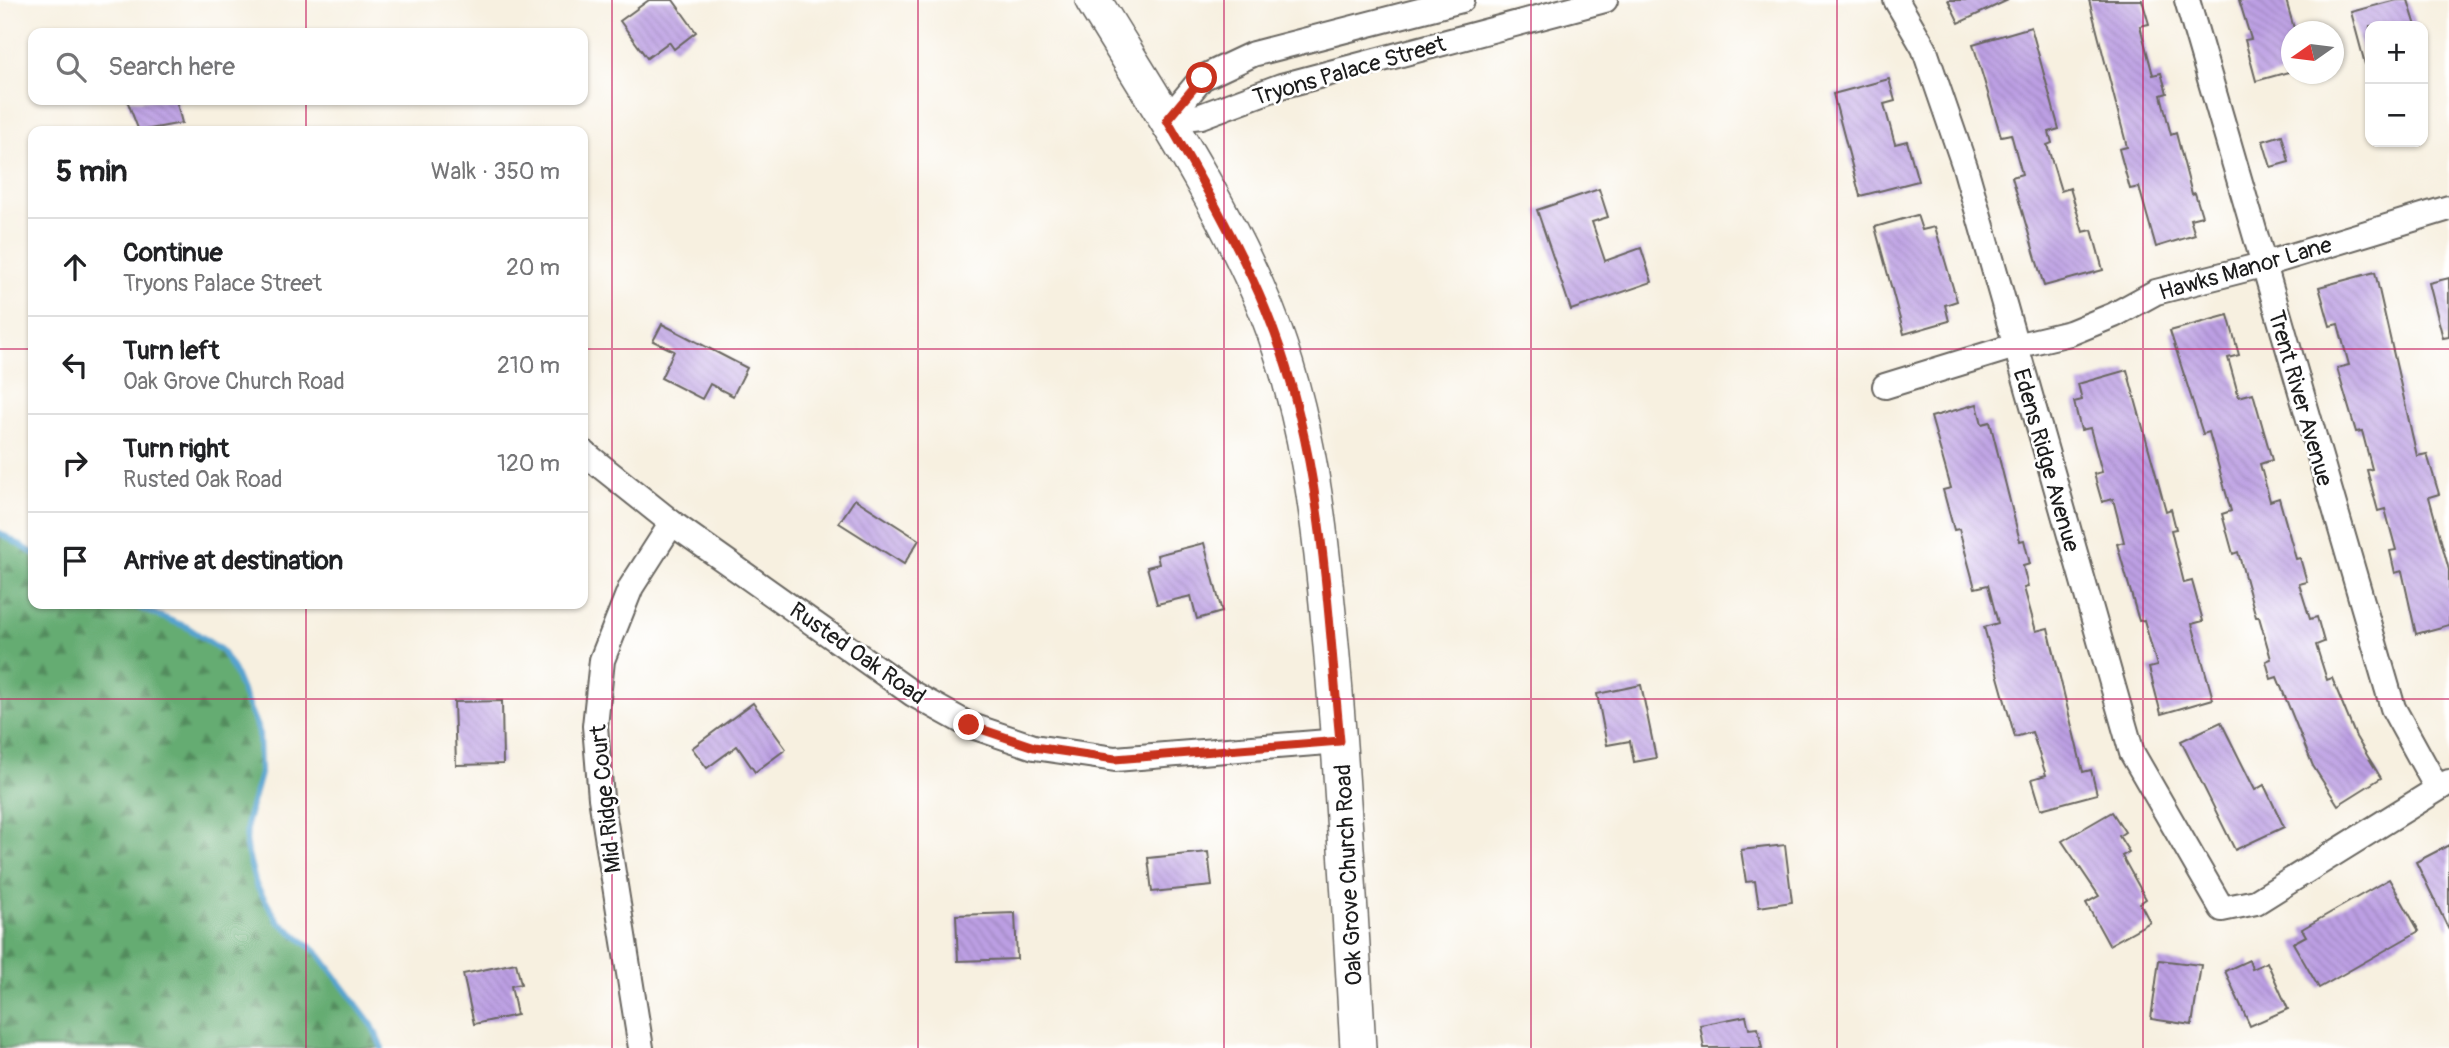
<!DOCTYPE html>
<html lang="en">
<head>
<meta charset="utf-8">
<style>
  body { margin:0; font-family:Pangolin,sans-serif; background:#f2f2f2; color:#202124 }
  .controls { position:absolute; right:21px; top:21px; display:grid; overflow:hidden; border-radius:14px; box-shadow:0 2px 5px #0004 }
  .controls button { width:63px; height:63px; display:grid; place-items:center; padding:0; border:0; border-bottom:2px solid #e0e0e0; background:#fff; color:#202124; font:35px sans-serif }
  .compass { position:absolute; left:2281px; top:21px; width:63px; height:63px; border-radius:50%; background:#fff; box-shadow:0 2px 5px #0004; rotate:256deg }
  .stop { position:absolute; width:21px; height:21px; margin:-16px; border:5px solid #c8321e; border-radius:50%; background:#fff }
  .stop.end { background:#c8321e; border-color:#fff; box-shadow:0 2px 7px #0008 }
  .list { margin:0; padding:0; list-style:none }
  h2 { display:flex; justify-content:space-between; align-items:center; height:91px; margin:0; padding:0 28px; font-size:30px }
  h2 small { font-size:23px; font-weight:400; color:#757577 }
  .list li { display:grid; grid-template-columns:46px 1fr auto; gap:21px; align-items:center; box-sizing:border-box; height:98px; padding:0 28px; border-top:2px solid #e0e0e0 }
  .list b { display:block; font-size:26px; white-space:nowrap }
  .list p { margin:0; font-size:23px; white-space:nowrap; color:#757577 }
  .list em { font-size:23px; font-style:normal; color:#757577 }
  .icon { flex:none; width:38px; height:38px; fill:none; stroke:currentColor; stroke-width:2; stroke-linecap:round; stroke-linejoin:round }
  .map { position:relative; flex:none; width:2449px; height:1048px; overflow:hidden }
  .search { position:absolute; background:#fff; box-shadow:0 2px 5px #0004; left:28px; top:28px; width:560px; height:77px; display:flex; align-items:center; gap:18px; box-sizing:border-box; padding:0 24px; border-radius:14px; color:#757577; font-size:26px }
  .panel { position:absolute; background:#fff; box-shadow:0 2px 5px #0004; left:28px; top:126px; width:560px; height:483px; border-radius:14px }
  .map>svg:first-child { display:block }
  .forest { fill:url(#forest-firs); stroke:#406447; stroke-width:2 }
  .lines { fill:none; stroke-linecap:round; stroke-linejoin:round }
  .stream { stroke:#57a3cf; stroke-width:6 }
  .building { fill:url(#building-back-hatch) }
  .minor-casing { stroke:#696661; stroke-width:28 }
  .secondary-casing { stroke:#696661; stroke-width:38 }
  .minor { stroke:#fff; stroke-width:24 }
  .secondary { stroke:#fff; stroke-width:35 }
  .route { stroke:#c8321e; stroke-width:9 }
  .grid { fill:none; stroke:#c2185b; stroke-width:2; stroke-opacity:0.55 }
  .labels { text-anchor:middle; stroke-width:5; stroke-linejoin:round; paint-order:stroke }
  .street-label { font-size:23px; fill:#1c1c1c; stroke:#fff }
</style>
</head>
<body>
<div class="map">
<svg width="2449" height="1048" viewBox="0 0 2449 1048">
  <defs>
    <pattern id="forest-firs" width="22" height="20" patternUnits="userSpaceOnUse" patternTransform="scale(1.75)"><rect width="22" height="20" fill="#65ac72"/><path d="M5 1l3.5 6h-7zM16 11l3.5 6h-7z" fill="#528b5d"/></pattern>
    <pattern id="building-back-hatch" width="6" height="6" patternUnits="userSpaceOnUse" patternTransform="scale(1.75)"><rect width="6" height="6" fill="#bc9fe3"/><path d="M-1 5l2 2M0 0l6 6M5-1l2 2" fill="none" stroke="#a188c2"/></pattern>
  </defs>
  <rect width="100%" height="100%" fill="#fff"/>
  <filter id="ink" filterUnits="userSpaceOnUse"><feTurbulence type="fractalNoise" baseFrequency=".0143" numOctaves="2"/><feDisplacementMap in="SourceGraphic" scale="14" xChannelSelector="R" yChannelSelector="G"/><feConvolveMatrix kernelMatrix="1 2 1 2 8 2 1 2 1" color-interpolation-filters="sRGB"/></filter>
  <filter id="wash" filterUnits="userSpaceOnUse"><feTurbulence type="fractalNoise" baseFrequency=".00686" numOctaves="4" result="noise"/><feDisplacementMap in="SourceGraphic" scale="28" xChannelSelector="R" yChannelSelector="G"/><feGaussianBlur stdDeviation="1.57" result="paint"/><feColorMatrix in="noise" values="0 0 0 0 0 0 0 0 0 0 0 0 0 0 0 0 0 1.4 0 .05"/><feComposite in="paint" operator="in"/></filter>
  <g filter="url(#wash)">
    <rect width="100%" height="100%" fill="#f7f0e0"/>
    <path class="forest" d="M 0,533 L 33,553 L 33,604 L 129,604 L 187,627 L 221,650 L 233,669 L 259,732 L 260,774 L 247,821 L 246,847 L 256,885 L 278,921 L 318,953 L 372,1025 L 382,1048 L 0,1048 Z"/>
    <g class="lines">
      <g class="stream">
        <path d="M 0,533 L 33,553"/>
        <path d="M 129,604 L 187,627 L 221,650 L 233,669 L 259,732 L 260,774 L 247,821 L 246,847 L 256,885 L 278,921 L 318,953 L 372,1025 L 382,1048"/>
      </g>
    </g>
    <g id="blocks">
      <g class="building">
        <path d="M 649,0 L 673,0 L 696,32 L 674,49 L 669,42 L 647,58 L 620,21 Z"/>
        <path d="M 1948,0 L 2008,0 L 1959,23 Z"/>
        <path d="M 2089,0 L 2142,0 L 2149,24 L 2140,26 L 2153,75 L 2161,73 L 2167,93 L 2161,95 L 2171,135 L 2176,133 L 2192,194 L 2195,193 L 2202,216 L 2190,219 L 2195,235 L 2156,247 L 2139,187 L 2130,189 L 2119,149 L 2127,147 Z"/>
        <path d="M 2239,0 L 2286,0 L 2295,32 L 2292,32 L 2292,71 L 2256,81 L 2245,40 L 2251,39 Z"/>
        <path d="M 2396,0 L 2408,0 L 2416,26 L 2370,26 L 2370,63 L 2365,64 L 2351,12 Z"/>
        <path d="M 2031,27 L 2059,129 L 2049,132 L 2052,143 L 2047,145 L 2061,191 L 2070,188 L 2083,232 L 2092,230 L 2103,270 L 2044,286 L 2012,177 L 2022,174 L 2011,134 L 2001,136 L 1973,44 Z"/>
        <path d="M 1889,79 L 1895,101 L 1884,104 L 1895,144 L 1907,141 L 1918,181 L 1860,196 L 1833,94 Z"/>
        <path d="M 127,100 L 176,100 L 182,123 L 139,131 Z"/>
        <path d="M 2282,135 L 2289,162 L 2271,167 L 2263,141 Z"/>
        <path d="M 1599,189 L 1608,217 L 1592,222 L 1605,261 L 1641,248 L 1652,282 L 1571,310 L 1537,210 Z"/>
        <path d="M 1917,215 L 1922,230 L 1935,227 L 1957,301 L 1945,305 L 1949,321 L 1904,334 L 1875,227 Z"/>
        <path d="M 2375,272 L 2417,456 L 2427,454 L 2439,494 L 2429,497 L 2449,570 L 2449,625 L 2416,634 L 2402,571 L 2395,573 L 2390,551 L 2396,550 L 2385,509 L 2378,511 L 2367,470 L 2372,469 L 2362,431 L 2356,432 L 2337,368 L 2349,365 L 2338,324 L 2330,326 L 2319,287 Z"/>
        <path d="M 2449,278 L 2449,337 L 2443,338 L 2429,283 Z"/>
        <path d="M 2228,315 L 2239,355 L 2228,358 L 2239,397 L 2253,393 L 2272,460 L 2260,464 L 2270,501 L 2279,498 L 2296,559 L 2300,558 L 2307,582 L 2299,584 L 2310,619 L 2317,617 L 2324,642 L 2316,645 L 2327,680 L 2332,678 L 2356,737 L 2381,778 L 2338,805 L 2313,766 L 2277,677 L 2271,679 L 2266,661 L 2271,659 L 2259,617 L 2256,617 L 2238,552 L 2233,554 L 2222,514 L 2231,511 L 2209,432 L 2203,434 L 2170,331 Z"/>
        <path d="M 662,324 L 747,368 L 733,396 L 710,384 L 702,399 L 661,378 L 674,351 L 653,341 Z"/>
        <path d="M 2127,370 L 2166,511 L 2171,509 L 2176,529 L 2171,530 L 2184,583 L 2192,581 L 2203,621 L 2192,624 L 2213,699 L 2161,714 L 2149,668 L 2157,666 L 2144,620 L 2139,621 L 2117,544 L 2124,542 L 2113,499 L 2102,502 L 2094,474 L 2102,472 L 2090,428 L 2081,430 L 2074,402 L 2082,400 L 2078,384 Z"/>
        <path d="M 1977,404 L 1982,424 L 1990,422 L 2020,541 L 2024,540 L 2030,564 L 2023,566 L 2028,587 L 2024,588 L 2036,631 L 2048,628 L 2083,772 L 2091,770 L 2097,794 L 2041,809 L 2032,779 L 2046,775 L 2032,732 L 2015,737 L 1984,627 L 1998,623 L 1988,585 L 1975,588 L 1959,529 L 1954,530 L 1943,490 L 1951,488 L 1931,417 Z"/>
        <path d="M 855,499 L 919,540 L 904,564 L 839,523 Z"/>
        <path d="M 1204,543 L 1222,612 L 1197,619 L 1191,596 L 1157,604 L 1147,567 L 1159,564 L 1157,555 Z"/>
        <path d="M 1641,685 L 1656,758 L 1634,762 L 1630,741 L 1607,745 L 1597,694 Z"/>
        <path d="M 502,701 L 503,764 L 456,765 L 454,702 Z"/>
        <path d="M 753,703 L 786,749 L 755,772 L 737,746 L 707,768 L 692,748 Z"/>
        <path d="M 2221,722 L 2255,790 L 2264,785 L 2284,827 L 2235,850 L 2181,741 Z"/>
        <path d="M 2112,812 L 2125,832 L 2119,836 L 2129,852 L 2122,856 L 2146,899 L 2140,903 L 2150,922 L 2109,945 L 2086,903 L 2099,896 L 2062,841 Z"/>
        <path d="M 1785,845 L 1792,902 L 1759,907 L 1755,881 L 1746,882 L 1741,850 Z"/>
        <path d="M 2449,845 L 2449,930 L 2416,862 Z"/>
        <path d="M 1208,852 L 1212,886 L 1152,892 L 1148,858 Z"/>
        <path d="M 2389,879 L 2419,931 L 2319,988 L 2293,943 L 2306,936 L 2302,929 Z"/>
        <path d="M 1015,913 L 1017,959 L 958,961 L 956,915 Z"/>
        <path d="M 2159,960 L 2201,965 L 2192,1025 L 2151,1019 Z"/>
        <path d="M 2249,960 L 2252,969 L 2267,962 L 2288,1009 L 2250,1026 L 2225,971 Z"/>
        <path d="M 516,963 L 521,984 L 511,986 L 517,1015 L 474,1024 L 463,974 Z"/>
        <path d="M 1746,1016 L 1749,1029 L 1758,1028 L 1762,1048 L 1704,1048 L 1700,1025 Z"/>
      </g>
    </g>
  </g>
  <g filter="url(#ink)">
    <use href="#blocks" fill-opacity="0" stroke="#696661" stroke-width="2"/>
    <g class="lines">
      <defs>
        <g id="minor">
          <path d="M 1896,0 L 1924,48 L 1965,167 L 2132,753 L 2222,909 L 2256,902 L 2449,782"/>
          <path d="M 2187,0 L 2393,708 L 2437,788"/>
          <path d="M 1167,120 L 1201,116 L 1281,86 L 1605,0"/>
          <path d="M 1167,120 L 1202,78 L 1253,54 L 1462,0"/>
          <path d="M 1885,386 L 2015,346 L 2070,333 L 2114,315 L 2156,292 L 2262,265 L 2449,208"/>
          <path d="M 583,452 L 672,523 L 913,694 L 969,725 L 1034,747 L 1115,759 L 1340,741"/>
          <path d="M 641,1048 L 601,798 L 595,726 L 602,660 L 631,587 L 672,523"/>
        </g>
        <path id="secondary" d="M 1093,0 C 1154,100 1221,200 1266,309 C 1310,419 1320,528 1331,645 C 1343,779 1350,913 1358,1048"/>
      </defs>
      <use href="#minor" class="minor-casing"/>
      <use href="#secondary" class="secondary-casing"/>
      <use href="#minor" class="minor"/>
      <use href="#secondary" class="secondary"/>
    </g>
  </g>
  <g class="lines" filter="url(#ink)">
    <path class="route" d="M 969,725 L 1034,747 L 1115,759 L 1340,741 C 1326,596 1322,445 1265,308 C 1238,243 1202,181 1167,120 L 1202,78"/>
  </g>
  <path class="grid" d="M 306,0 L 306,33M 612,0 L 612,1048M 918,0 L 918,1048M 1224,0 L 1224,1048M 1531,0 L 1531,1048M 1837,0 L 1837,1048M 2143,0 L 2143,1048M 306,100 L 306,131M 0,349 L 33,349M 583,349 L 2449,349M 306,604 L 306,1048M 0,699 L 2449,699"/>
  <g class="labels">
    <g class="street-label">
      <text transform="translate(1349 70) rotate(-16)" y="8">Tryons Palace Street</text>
      <text transform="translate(2245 268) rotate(-16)" y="8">Hawks Manor Lane</text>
      <text transform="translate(2301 398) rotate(74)" y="8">Trent River Avenue</text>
      <text transform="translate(2047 460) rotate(74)" y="8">Edens Ridge Avenue</text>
      <text transform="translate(858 653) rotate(35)" y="8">Rusted Oak Road</text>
      <text transform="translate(605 799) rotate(-96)" y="8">Mid Ridge Court</text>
      <text transform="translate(1348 875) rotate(-93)" y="8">Oak Grove Church Road</text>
    </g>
  </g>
</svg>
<div class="controls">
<button>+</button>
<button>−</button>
</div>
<svg class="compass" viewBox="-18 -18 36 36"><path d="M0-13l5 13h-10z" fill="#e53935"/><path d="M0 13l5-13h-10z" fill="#757577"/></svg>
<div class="stop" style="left:1202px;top:78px"></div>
<div class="stop end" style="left:969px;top:725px"></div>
<div class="search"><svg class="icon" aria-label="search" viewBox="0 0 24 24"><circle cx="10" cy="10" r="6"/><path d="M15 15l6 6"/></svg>Search here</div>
<section class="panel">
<h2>5 min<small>Walk · 350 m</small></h2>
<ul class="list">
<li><svg class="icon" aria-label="ahead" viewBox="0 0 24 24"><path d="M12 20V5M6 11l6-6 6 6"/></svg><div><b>Continue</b><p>Tryons Palace Street</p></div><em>20 m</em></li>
<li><svg class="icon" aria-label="left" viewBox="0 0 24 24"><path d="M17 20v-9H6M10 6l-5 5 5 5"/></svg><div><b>Turn left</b><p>Oak Grove Church Road</p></div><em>210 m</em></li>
<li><svg class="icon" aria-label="right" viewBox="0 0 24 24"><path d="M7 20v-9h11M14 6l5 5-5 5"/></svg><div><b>Turn right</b><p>Rusted Oak Road</p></div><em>120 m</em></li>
<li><svg class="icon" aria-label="arrive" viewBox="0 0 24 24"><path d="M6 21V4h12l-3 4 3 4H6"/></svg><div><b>Arrive at destination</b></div></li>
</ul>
</section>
</div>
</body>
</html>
